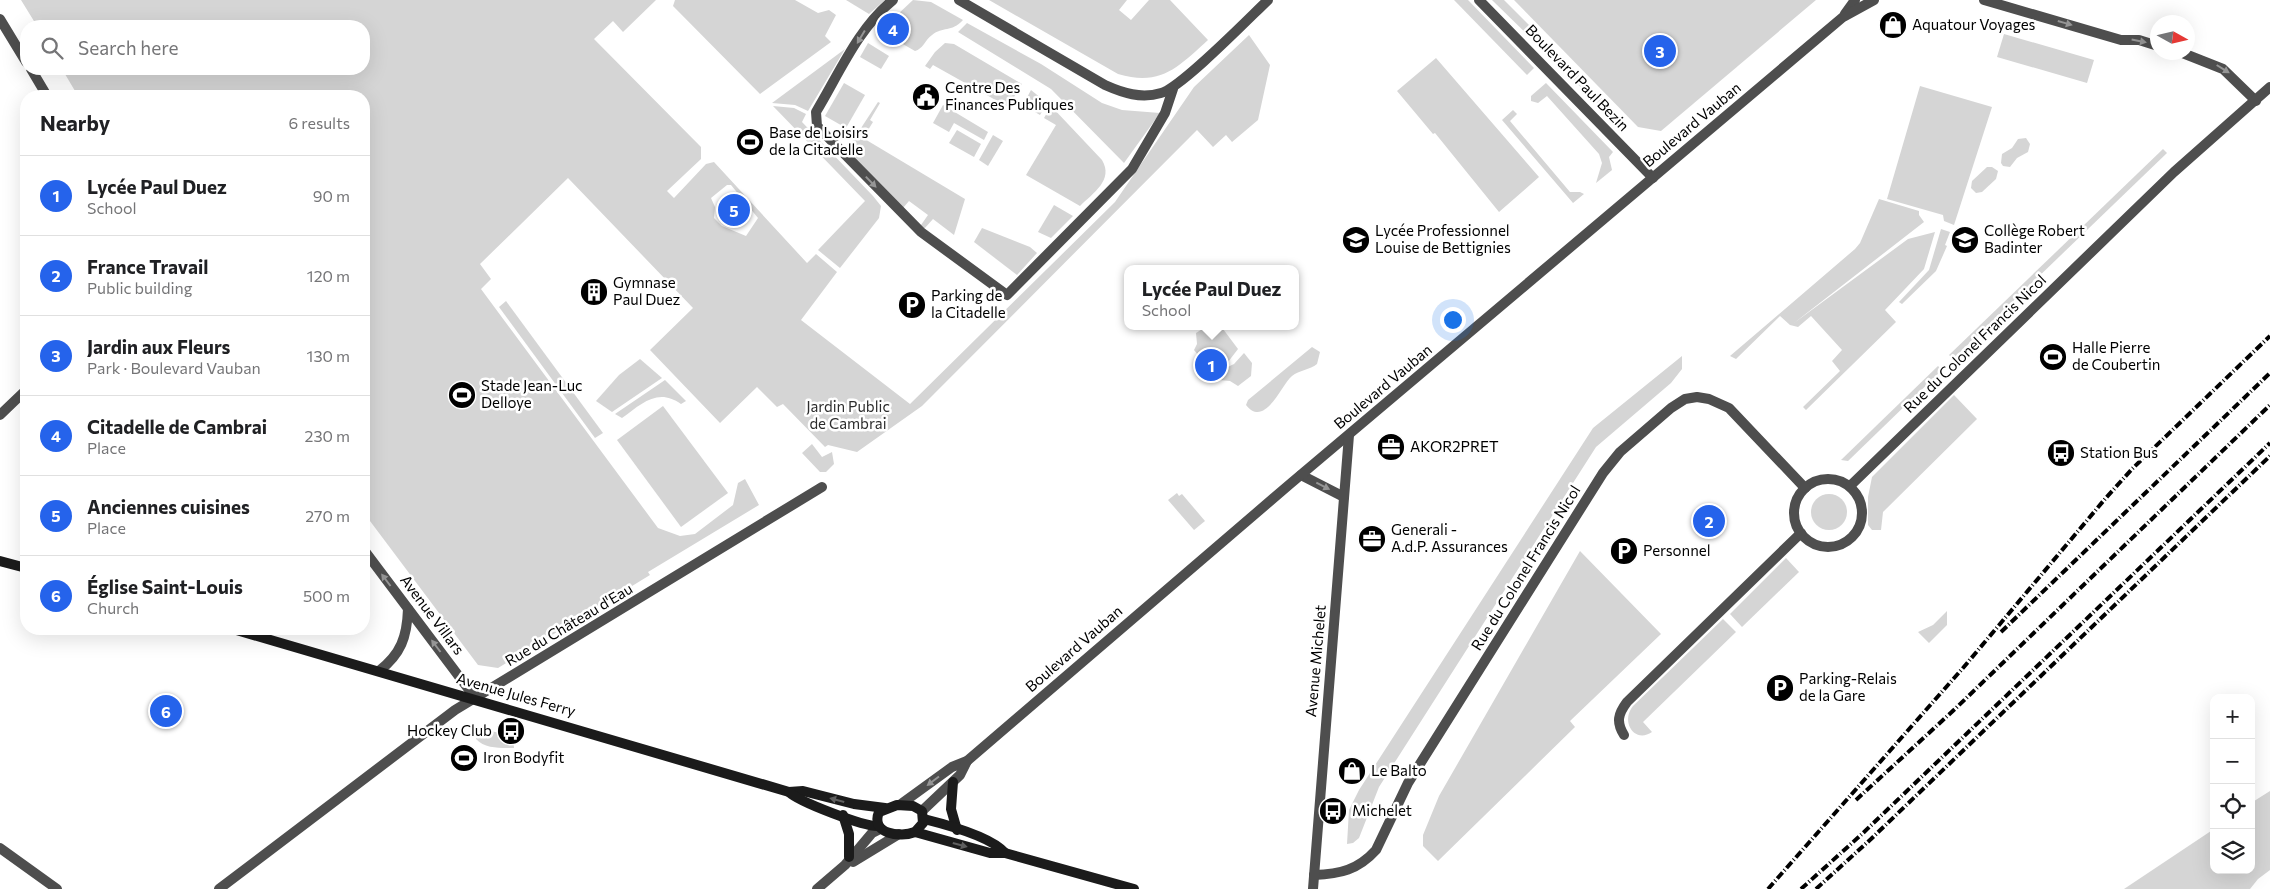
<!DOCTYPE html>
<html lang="en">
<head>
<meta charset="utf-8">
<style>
  body { margin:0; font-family:Commissioner,sans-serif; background:#f6f6f6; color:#202124 }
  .controls { position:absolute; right:15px; bottom:15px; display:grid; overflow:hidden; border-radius:10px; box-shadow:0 5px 20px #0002 }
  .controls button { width:45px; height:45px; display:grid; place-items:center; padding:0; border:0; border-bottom:1px solid #e0e0e0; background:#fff; color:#202124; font:25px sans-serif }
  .compass { position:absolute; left:2150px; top:15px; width:45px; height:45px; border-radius:50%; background:#fff; box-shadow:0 5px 20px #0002; rotate:98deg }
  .you { position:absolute; left:1452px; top:319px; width:18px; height:18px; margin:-12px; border:4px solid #fff; border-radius:50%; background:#1a73e8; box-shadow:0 0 0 8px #1a73e833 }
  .badge { display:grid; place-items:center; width:32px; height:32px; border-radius:50%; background:#2563eb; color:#fff; font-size:16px; font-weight:700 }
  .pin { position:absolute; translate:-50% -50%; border:2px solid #fff; box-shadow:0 1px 5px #0006 }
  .popup { position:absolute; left:1124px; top:265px; width:175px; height:65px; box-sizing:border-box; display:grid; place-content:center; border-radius:10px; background:#fff; filter:drop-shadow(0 1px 4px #0005); font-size:16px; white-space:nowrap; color:#757577 }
  .popup b { font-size:19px; color:#202124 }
  .popup::after { content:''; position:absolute; left:50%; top:100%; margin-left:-10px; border:10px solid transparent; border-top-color:#fff }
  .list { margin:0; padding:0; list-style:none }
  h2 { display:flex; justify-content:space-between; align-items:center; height:65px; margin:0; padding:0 20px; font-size:21px }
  h2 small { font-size:16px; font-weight:400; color:#757577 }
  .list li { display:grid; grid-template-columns:32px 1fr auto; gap:15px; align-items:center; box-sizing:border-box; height:80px; padding:0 20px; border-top:1px solid #e0e0e0 }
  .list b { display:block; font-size:19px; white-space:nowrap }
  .list p { margin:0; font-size:16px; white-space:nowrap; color:#757577 }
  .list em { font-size:16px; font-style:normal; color:#757577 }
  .icon { flex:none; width:28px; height:28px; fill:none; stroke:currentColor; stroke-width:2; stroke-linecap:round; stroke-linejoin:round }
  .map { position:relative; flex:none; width:2270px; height:889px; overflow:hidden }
  .search { position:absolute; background:#fff; box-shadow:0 5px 20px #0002; left:20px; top:20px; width:350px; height:55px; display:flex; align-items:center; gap:12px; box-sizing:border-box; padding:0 18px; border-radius:20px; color:#757577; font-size:19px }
  .panel { position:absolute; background:#fff; box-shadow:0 5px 20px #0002; left:20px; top:90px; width:350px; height:545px; border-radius:20px }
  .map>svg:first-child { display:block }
  .green { fill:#d5d5d5; fill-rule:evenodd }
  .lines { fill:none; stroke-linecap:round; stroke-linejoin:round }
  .minor { stroke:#4e4e4e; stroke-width:10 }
  .secondary { stroke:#1b1b1b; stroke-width:10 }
  .rail { stroke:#000; stroke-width:4; stroke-dasharray:8 2.5 1 2.5; stroke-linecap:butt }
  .oneway { fill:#959595 }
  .oneway2 { fill:#5f5f5f }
  .labels { text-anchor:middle; stroke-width:5; stroke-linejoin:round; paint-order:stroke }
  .poi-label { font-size:15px; fill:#000; stroke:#fff; text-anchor:start }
  .street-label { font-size:15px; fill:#000; stroke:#fff }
  .park-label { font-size:15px; fill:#2c2c2c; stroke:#fff }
</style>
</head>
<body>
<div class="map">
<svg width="2270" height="889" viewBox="0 0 2270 889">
  <rect width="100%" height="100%" fill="#fff"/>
  <g class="green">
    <path d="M 21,0 L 656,0 L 623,32 L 613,21 L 594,39 L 701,147 L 701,159 L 667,191 L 674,198 L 706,164 L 714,162 L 807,263 L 816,254 L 837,272 L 801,320 L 910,404 L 1115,202 L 1194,87 L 1249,35 L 1270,65 L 1258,120 L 1232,142 L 1226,135 L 1213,147 L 1197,130 L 922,406 L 857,452 L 828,445 L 825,447 L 783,404 L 777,407 L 757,387 L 720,423 L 650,350 L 693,308 L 568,178 L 480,264 L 491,279 L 481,289 L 658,528 L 680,536 L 695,534 L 733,505 L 738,483 L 745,479 L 759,505 L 648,572 L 650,575 L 498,668 L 478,665 L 364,513 L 364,96 L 78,96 L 62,69 L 364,69 L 364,26 L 37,26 ZM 727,185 L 731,185 L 758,218 L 746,236 L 722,226 L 714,218 L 715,207 L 711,198 Z"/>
    <path d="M 675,0 L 795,0 L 818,13 L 829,10 L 836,15 L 825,36 L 831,42 L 760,94 L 673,6 Z"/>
    <path d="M 846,0 L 885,0 L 869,14 Z"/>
    <path d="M 913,0 L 931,2 L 963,20 C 951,33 943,26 932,35 C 925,40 923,49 915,51 L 880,31 Z"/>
    <path d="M 989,0 L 1127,0 L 1119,10 L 1131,20 L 1149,0 L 1170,0 L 1208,40 C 1178,67 1161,87 1118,74 Z"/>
    <path d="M 1454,0 L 1468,0 L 1534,68 L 1527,75 Z"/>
    <path d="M 1492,0 L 1504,0 L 1604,100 L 1599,105 Z"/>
    <path d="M 1514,0 L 1816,0 L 1661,131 L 1638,127 Z"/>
    <path d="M 967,23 L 1041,64 L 1102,103 L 1122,110 L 1160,113 L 1124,163 L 1051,89 L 958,32 Z"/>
    <path d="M 2004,34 L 2094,60 L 2087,83 L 1997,57 Z"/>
    <path d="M 868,43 L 889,56 L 881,69 L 860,57 Z"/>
    <path d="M 945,43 L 954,44 L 1022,84 L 1008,107 L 933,65 L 930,69 L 925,66 L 935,52 Z"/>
    <path d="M 845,49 L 808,111 L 795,105 L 772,103 Z"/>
    <path d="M 1436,58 L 1539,177 L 1499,212 L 1435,133 L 1433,134 L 1397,91 Z"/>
    <path d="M 844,83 L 865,95 L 846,128 L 825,116 Z"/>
    <path d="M 1546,83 L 1613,152 L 1609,157 L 1612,170 L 1596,183 L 1602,163 L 1599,154 L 1547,96 L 1538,103 L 1531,101 L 1531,96 Z"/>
    <path d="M 1920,86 L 1992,107 L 1954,225 L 1944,221 L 1943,215 L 1887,199 Z"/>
    <path d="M 1031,90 L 1047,103 L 1040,115 L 1023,105 Z"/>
    <path d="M 878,102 L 880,103 L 870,120 L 873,122 L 863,138 L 965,199 L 954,235 L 933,219 L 924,229 L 921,225 L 928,215 L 909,201 L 903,208 L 851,153 L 850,145 Z"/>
    <path d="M 943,105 L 988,132 L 984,140 L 954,123 L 949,132 L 933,123 Z"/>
    <path d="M 773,106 L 794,108 L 806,114 L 802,122 L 873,196 L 881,206 L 879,218 L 840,268 L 818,250 L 865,201 Z"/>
    <path d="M 1051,106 L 1102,160 C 1114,180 1093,193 1080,206 L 1026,175 L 1056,125 L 1044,118 Z"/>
    <path d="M 1513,110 L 1517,114 L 1510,121 L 1570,192 L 1580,192 L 1584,194 L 1573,203 L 1502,120 Z"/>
    <path d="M 957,130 L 981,144 L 974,157 L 949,143 Z"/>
    <path d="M 993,135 L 1003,141 L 988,166 L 979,160 Z"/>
    <path d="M 2026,138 L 2030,144 L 2028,152 L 2017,158 L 2010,167 L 2003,166 L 2001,163 L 2002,154 L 2012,148 L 2018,139 Z"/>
    <path d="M 2163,149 L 2167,153 L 1953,359 L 1949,355 Z"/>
    <path d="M 1987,167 L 1992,167 L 1998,171 L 1996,179 L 1982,192 L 1976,193 L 1971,188 L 1972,181 Z"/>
    <path d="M 1879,199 L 1919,211 L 1919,215 L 1924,222 L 1794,323 L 1908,239 L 1935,232 L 1924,269 L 1885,310 L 1896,322 L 1806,410 L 1803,407 L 1840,371 L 1832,361 L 1842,350 L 1811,316 L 1798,327 L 1790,325 L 1780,316 L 1736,359 L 1730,356 L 1855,249 L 1860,243 Z"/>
    <path d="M 1054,205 L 1073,216 L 1051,238 L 1038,232 Z"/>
    <path d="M 982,228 L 1030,247 L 1037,253 L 1017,275 L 974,242 Z"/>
    <path d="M 1941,229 L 1950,232 L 1945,245 L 1947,246 L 1936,271 L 1902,304 L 1899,302 L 1929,270 Z"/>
    <path d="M 506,301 L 603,433 L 595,438 L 499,307 Z"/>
    <path d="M 1207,326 L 1223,329 L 1238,349 L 1228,362 L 1210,369 L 1194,350 L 1197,344 L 1196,333 Z"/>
    <path d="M 1312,347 L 1320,352 L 1317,364 C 1310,370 1299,370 1292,376 C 1281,385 1265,429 1246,405 L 1248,400 Z"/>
    <path d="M 1244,353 L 1252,363 L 1251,376 L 1238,386 L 1230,381 L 1219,380 L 1215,373 L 1234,364 Z"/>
    <path d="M 1682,356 L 1682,369 L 1671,383 L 1596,447 L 1379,787 L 1359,838 L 1353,843 L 1347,844 L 1349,810 L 1359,790 L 1593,428 Z"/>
    <path d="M 640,359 L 662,378 L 612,412 L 596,401 L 619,375 Z"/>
    <path d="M 1938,366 L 1942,370 L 1848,461 L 1841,460 Z"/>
    <path d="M 665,380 L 686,401 L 681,404 C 658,387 641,404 622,418 L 615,414 Z"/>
    <path d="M 1954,395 L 1977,419 L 1883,512 L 1881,530 L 1872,530 L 1868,525 L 1868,497 L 1872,477 Z"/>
    <path d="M 663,406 L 728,493 L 681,527 L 617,440 Z"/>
    <path d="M 812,444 L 822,457 L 832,452 L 834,464 L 826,472 L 820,472 L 802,453 Z"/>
    <path d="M 1177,493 L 1179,496 L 1182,494 L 1205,521 L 1194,530 L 1168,500 Z"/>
    <circle cx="1829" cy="512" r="18"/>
    <path d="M 1580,551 L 1661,634 L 1570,721 L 1575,727 L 1438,861 L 1423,846 L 1423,835 L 1439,796 Z"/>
    <path d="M 1786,558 L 1799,572 L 1742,627 L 1730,614 Z"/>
    <path d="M 1947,611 L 1947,625 L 1929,643 L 1918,632 L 1933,625 Z"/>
    <path d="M 1723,619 L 1736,632 L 1643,722 L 1652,732 C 1635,744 1620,722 1633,706 Z"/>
    <path d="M 484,729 C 495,733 514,733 514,748 C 501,748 485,749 476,739 L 476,734 Z"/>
    <path d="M 2270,791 L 2270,870 L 2258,879 L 2250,889 L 2124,889 L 2214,829 L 2214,870 L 2251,870 L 2251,803 Z"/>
  </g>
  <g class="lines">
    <g class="minor">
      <path d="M 893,0 C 858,28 839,74 816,112 L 817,126 L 921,232 L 1007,295 L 1132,169 L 1165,113 L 1173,89"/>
      <path d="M 959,0 L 1105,85 C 1123,93 1141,99 1161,93 C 1181,88 1249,18 1268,0"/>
      <path d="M 1479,0 L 1653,178"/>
      <path d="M 1984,0 L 2121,40 L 2139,40 L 2158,46"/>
      <path d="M 1845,14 L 1855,0"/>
      <path d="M 0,19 L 26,62"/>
      <path d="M 2180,52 L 2223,69 L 2256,101"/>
      <path d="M 31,69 L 47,96"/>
      <path d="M 0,415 L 26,390"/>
      <path d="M 1301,475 L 1344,497"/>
      <circle cx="1828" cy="513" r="34"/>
      <path d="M 1850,486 L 2174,172 L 2270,87"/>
      <path d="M 364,550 L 476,699"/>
      <path d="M 379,671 C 401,654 407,637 408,609"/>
      <path d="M 1624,735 C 1616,722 1618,714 1627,702 L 1801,533"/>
      <path d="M 901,804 L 952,767 L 967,761 L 1290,484 L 1843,17 L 1874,0"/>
      <path d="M 922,811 L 960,775 L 967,761"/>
      <path d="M 0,848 L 57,889"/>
      <path d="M 853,862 L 899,834"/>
      <path d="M 1314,875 C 1340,874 1358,870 1376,850 L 1408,783 L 1603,473 L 1620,452 L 1671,408 L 1685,399 L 1697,397 L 1709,399 L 1729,408 L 1805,488"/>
      <path d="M 219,889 L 455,710 L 822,487"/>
      <path d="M 817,889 L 845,865 L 872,833 L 880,829"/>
      <path d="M 1313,889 L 1349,435"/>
    </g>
    <g class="secondary">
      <path d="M 0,561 L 26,568"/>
      <path d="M 233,629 L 789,792 L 803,791 L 854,804 L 885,808"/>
      <path d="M 953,782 L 951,809 L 957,830"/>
      <path d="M 789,792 C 799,802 865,827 878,826"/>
      <path d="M 897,805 L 913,806 L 922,811 L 923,823 L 915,832 C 900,838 870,834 879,812 Z"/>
      <path d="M 843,815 L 849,834 L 849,857"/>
      <path d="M 924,819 C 944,824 992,837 1005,853"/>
      <path d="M 915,832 L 990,853 L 1005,853 L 1134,889"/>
    </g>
    <g class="rail">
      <path d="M 2001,632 L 2270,373"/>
      <path d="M 1856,800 L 1955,709 L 2270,405"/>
      <path d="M 1768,889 L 1963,668 L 2105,499 L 2132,469 L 2270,336"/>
      <path d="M 1801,889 L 1862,834 L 2270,443"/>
      <path d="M 1816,889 L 1871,839 L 2270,456"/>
    </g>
  </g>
  <defs><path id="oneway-solid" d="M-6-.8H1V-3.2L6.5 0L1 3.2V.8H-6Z" transform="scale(1.25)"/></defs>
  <g class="oneway">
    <use href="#oneway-solid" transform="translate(2065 23) rotate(16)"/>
    <use href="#oneway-solid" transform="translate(861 37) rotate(121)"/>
    <use href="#oneway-solid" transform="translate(2139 41) rotate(11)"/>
    <use href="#oneway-solid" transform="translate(2223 69) rotate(32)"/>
    <use href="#oneway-solid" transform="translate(871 182) rotate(46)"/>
    <use href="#oneway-solid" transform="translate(1323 486) rotate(27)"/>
    <use href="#oneway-solid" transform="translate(386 580) rotate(-127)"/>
    <use href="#oneway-solid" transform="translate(436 646) rotate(-127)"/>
    <use href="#oneway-solid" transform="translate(933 781) rotate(143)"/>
  </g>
  <g class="oneway2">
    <use href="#oneway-solid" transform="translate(837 800) rotate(-165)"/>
    <use href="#oneway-solid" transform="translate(960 845) rotate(15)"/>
  </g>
  <defs>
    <symbol id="shop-disc" viewBox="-11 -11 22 22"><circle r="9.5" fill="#000" stroke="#fff"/><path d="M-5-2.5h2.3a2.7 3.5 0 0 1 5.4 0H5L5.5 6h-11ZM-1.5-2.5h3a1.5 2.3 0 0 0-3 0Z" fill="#fff"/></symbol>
    <symbol id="civic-disc" viewBox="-11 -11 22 22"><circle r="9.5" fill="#000" stroke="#fff"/><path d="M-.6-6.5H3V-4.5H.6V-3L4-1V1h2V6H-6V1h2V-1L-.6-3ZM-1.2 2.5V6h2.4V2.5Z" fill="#fff"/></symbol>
    <symbol id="stadium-disc" viewBox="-11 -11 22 22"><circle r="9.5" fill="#000" stroke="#fff"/><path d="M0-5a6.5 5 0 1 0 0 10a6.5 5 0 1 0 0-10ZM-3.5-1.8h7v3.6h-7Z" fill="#fff"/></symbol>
    <symbol id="school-disc" viewBox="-11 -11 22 22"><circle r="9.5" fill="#000" stroke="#fff"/><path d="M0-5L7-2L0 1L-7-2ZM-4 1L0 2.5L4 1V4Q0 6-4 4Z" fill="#fff"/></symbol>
    <symbol id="building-disc" viewBox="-11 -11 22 22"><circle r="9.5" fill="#000" stroke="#fff"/><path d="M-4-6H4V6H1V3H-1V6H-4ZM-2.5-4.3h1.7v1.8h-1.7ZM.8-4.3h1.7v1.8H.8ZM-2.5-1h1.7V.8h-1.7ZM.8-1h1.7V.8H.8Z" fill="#fff"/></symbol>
    <symbol id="parking-disc" viewBox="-11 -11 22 22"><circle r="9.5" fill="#000" stroke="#fff"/><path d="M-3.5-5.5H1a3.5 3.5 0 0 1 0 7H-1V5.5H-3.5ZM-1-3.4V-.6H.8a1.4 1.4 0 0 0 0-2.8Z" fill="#fff"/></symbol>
    <symbol id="office-disc" viewBox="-11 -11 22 22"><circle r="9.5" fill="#000" stroke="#fff"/><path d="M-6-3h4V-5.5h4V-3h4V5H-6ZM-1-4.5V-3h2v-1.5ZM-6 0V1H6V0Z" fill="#fff"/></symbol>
    <symbol id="bus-disc" viewBox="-11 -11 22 22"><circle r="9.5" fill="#000" stroke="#fff"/><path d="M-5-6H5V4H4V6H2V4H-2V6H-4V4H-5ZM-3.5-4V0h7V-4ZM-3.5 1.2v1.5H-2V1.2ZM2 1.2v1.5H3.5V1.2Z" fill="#fff"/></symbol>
  </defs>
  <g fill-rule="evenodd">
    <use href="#shop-disc" x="1877" y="9" width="32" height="32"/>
    <use href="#civic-disc" x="910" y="81" width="32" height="32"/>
    <use href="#stadium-disc" x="734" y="126" width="32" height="32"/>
    <use href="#school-disc" x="1340" y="224" width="32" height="32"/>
    <use href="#school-disc" x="1949" y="224" width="32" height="32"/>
    <use href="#building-disc" x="578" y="276" width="32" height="32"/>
    <use href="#parking-disc" x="896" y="289" width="32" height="32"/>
    <use href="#stadium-disc" x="2037" y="341" width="32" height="32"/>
    <use href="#stadium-disc" x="446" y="379" width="32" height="32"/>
    <use href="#office-disc" x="1375" y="431" width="32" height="32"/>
    <use href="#bus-disc" x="2045" y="437" width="32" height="32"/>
    <use href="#office-disc" x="1356" y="523" width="32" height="32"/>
    <use href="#parking-disc" x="1608" y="535" width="32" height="32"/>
    <use href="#parking-disc" x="1764" y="672" width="32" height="32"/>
    <use href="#bus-disc" x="495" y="715" width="32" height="32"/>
    <use href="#stadium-disc" x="448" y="742" width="32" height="32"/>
    <use href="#shop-disc" x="1336" y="755" width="32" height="32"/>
    <use href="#bus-disc" x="1317" y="795" width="32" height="32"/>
  </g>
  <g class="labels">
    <g class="poi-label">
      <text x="1912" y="30">Aquatour Voyages</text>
      <text x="945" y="93">Centre Des<tspan x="945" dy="17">Finances Publiques</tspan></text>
      <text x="769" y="138">Base de Loisirs<tspan x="769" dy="17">de la Citadelle</tspan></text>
      <text x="1375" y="236">Lycée Professionnel<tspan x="1375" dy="17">Louise de Bettignies</tspan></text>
      <text x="1984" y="236">Collège Robert<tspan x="1984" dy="17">Badinter</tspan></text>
      <text x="613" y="288">Gymnase<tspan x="613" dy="17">Paul Duez</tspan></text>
      <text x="931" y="301">Parking de<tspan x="931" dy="17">la Citadelle</tspan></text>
      <text x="2072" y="353">Halle Pierre<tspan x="2072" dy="17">de Coubertin</tspan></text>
      <text x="481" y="391">Stade Jean-Luc<tspan x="481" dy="17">Delloye</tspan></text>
      <text x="1410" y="452">AKOR2PRET</text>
      <text x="2080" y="458">Station Bus</text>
      <text x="1391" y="535">Generali -<tspan x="1391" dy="17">A.d.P. Assurances</tspan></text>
      <text x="1643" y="556">Personnel</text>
      <text x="1799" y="684">Parking-Relais<tspan x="1799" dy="17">de la Gare</tspan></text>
      <text x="492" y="736" text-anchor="end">Hockey Club</text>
      <text x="483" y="763">Iron Bodyfit</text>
      <text x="1371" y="776">Le Balto</text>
      <text x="1352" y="816">Michelet</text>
    </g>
    <g class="street-label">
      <text transform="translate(1577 78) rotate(46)" y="5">Boulevard Paul Bezin</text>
      <text transform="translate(1692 125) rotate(-40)" y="5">Boulevard Vauban</text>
      <text transform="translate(1975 344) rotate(-44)" y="5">Rue du Colonel Francis Nicol</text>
      <text transform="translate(1383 387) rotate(-40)" y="5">Boulevard Vauban</text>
      <text transform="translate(1526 568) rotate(-58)" y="5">Rue du Colonel Francis Nicol</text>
      <text transform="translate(432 615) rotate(53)" y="5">Avenue Villars</text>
      <text transform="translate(569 625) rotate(-31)" y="5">Rue du Château d'Eau</text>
      <text transform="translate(1074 649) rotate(-41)" y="5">Boulevard Vauban</text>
      <text transform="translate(1316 661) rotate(-85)" y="5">Avenue Michelet</text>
      <text transform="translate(516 695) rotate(16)" y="5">Avenue Jules Ferry</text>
    </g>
    <g class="park-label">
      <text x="848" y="412">Jardin Public<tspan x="848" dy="17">de Cambrai</tspan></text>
    </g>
  </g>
</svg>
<div class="controls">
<button>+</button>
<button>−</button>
<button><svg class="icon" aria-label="locate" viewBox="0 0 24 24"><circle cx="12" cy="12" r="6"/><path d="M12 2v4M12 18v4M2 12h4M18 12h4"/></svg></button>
<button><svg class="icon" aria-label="layers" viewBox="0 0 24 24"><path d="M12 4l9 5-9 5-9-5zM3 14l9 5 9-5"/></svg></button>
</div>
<svg class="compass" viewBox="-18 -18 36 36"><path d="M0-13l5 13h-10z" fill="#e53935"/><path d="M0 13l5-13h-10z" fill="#757577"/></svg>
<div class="you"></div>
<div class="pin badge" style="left:1211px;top:365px">1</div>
<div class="popup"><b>Lycée Paul Duez</b>School</div>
<div class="pin badge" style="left:1709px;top:521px">2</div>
<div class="pin badge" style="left:1660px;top:51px">3</div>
<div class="pin badge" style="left:893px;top:29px">4</div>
<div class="pin badge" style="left:734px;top:210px">5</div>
<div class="pin badge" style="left:166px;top:711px">6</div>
<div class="search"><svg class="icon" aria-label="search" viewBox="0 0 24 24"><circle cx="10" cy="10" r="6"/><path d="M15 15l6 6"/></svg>Search here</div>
<section class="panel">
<h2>Nearby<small>6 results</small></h2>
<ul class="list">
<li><span class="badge">1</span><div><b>Lycée Paul Duez</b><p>School</p></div><em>90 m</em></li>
<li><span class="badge">2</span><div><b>France Travail</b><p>Public building</p></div><em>120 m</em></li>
<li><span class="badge">3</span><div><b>Jardin aux Fleurs</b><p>Park · Boulevard Vauban</p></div><em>130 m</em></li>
<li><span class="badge">4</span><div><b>Citadelle de Cambrai</b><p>Place</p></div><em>230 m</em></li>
<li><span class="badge">5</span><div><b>Anciennes cuisines</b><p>Place</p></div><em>270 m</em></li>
<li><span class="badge">6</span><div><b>Église Saint-Louis</b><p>Church</p></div><em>500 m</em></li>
</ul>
</section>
</div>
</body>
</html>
